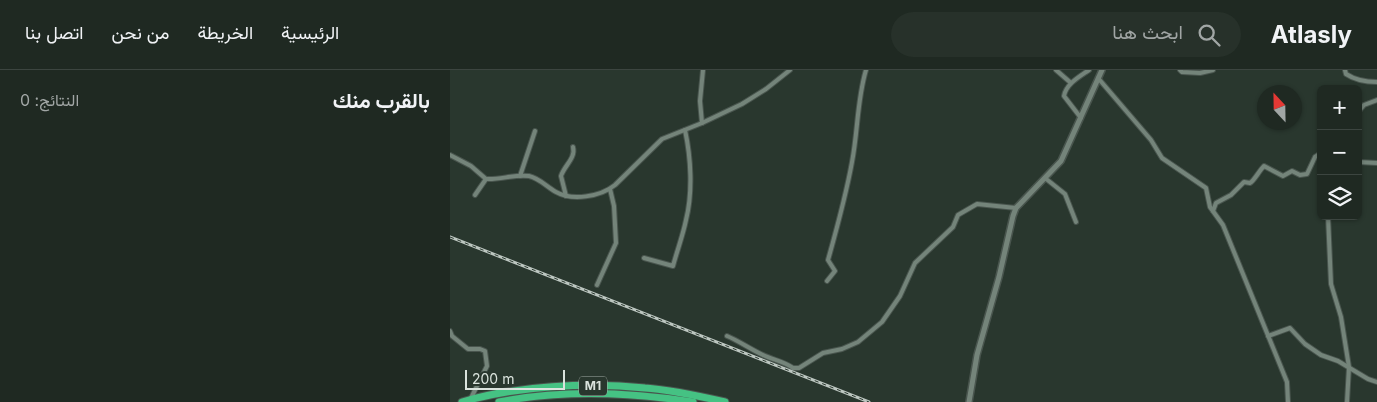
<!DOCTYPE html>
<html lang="ar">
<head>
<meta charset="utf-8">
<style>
  body { margin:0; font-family:Inter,Vazirmatn,sans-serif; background:#27312a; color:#f1f3f6; direction:rtl }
  .controls { position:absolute; right:15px; top:15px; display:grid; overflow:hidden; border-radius:8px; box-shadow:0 1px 4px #0004 }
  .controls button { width:45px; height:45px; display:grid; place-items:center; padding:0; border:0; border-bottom:1px solid #3c4540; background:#1f2922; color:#f1f3f6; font:25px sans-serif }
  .compass { position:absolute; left:807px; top:15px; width:45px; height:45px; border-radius:50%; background:#1f2922; box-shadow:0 1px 4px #0004; rotate:338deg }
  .scale { position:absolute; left:15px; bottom:12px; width:100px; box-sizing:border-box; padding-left:5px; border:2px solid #dae3dd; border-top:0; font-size:14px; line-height:18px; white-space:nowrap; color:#dae3dd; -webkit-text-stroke:4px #29372e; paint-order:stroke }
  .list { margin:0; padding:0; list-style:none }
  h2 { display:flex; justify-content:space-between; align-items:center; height:65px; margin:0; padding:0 20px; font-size:21px }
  h2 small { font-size:16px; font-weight:400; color:#a1a6a5 }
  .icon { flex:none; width:28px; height:28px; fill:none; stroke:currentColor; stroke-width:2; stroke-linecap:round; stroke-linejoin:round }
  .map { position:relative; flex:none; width:927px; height:332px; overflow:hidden; direction:ltr }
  header { display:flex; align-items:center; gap:30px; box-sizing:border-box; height:70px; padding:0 25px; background:#1f2922; border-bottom:1px solid #3c4540 }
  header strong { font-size:24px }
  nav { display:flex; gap:28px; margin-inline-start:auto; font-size:18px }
  .search { width:350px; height:45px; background:#27312a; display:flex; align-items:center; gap:12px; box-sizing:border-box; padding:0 18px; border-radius:28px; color:#a1a6a5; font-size:19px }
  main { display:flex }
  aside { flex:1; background:#1f2922 }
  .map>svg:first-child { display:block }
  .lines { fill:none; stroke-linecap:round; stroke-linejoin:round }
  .minor-casing { stroke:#49554e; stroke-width:6 }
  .tertiary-casing { stroke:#49554e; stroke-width:8 }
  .motorway-casing { stroke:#49554e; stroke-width:9 }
  .minor { stroke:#74847a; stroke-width:4 }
  .tertiary { stroke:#74847a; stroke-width:5 }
  .motorway { stroke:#45c283; stroke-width:7 }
  .rail-casing { stroke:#bcc6c0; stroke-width:3 }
  .rail { stroke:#29372e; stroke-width:1; stroke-dasharray:4; stroke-linecap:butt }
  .labels { text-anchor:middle; stroke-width:4; stroke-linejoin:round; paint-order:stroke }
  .shield { fill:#29372e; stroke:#a5afa8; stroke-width:1 }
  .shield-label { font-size:12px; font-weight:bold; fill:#dae3dd }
</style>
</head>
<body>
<header>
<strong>Atlasly</strong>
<div class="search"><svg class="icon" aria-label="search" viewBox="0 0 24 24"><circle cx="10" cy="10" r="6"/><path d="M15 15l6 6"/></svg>ابحث هنا</div>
<nav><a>الرئيسية</a><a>الخريطة</a><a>من نحن</a><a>اتصل بنا</a></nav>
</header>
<main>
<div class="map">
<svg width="927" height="332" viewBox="0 0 927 332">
  <rect width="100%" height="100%" fill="#29372e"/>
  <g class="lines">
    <defs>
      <g id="minor">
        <path d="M 606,0 L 621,13"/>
        <path d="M 730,0 L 732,2 L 750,3 L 763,0"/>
        <path d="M 895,0 L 896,4 C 905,10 916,12 927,12"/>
        <path d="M 648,8 L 701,70 L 712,88 L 756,118 L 760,137 L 773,155 L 837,312 L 838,332"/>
        <path d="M 908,42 L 914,35 L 927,30"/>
        <path d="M 631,48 L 614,26 C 616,14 629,7 639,0"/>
        <path d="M 252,53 L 250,31 L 253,0"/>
        <path d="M 0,85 L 21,96 L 36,109 C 50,110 65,104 79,106 C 89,108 97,117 106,122 C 122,131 150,127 165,115 L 212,69 L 252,53 L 292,34 L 316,19 L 340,0"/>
        <path d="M 908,92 L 927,93"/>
        <path d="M 70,106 L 85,61"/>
        <path d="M 595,108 L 615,124 L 626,152"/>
        <path d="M 25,125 L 36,109"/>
        <path d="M 116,126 L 111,106 C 114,96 126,88 123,77"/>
        <path d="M 763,141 L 766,133 L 781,125 L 794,112 L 800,113 C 804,111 809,101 814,96 L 833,106 L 842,101 L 850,105 L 857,104 L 865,87 L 871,83"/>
        <path d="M 878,146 L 881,214 L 891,247 L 899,297 L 897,332"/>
        <path d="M 194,188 L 223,196 C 227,181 233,165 236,150 C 243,122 241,88 235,60"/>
        <path d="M 377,211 L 385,201 L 378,190 C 387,158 396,125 402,92 C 408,61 407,30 416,0"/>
        <path d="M 147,215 L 166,173 L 164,136 L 160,119"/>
        <path d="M 0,261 L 2,266 L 18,279 L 30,279 L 35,281 L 37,296 L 20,330"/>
        <path d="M 277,266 C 289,271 300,279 313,285 C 323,290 333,291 343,298 L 349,298 L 373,283 L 392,279 L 408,272 L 432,252 L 450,226 L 465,193 L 503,157 L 508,145 L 527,134 L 566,138"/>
        <path d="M 818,266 L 840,258 L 855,274 L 871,285 L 888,291 L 918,309 L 927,312"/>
      </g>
      <path id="tertiary" d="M 519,332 L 527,285 L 549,207 L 563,146 L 566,138 L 611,91 L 652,0"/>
      <g id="motorway">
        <path d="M 12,332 C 65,316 139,312 195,318 C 222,320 249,326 275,332"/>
        <path d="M 49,332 C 113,319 179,322 243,332"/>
      </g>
    </defs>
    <use href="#minor" class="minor-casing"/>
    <use href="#tertiary" class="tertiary-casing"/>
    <use href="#motorway" class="motorway-casing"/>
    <use href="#minor" class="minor"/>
    <use href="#tertiary" class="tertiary"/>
    <use href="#motorway" class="motorway"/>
    <defs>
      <path id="rail" d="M 0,167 L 419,332"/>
    </defs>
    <use href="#rail" class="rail-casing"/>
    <use href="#rail" class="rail"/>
  </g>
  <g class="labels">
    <rect class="shield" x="129" y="306.5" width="28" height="19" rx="4"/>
    <g class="shield-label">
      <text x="143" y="320">M1</text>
    </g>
  </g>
</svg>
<div class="controls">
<button>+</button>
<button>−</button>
<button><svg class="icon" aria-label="layers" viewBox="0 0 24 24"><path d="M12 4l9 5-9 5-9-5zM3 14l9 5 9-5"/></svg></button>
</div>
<svg class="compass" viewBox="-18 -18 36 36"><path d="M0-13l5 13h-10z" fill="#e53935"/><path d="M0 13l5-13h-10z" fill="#a1a6a5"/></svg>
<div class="scale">200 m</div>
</div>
<aside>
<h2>بالقرب منك<small>النتائج: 0</small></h2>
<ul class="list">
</ul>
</aside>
</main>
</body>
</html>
